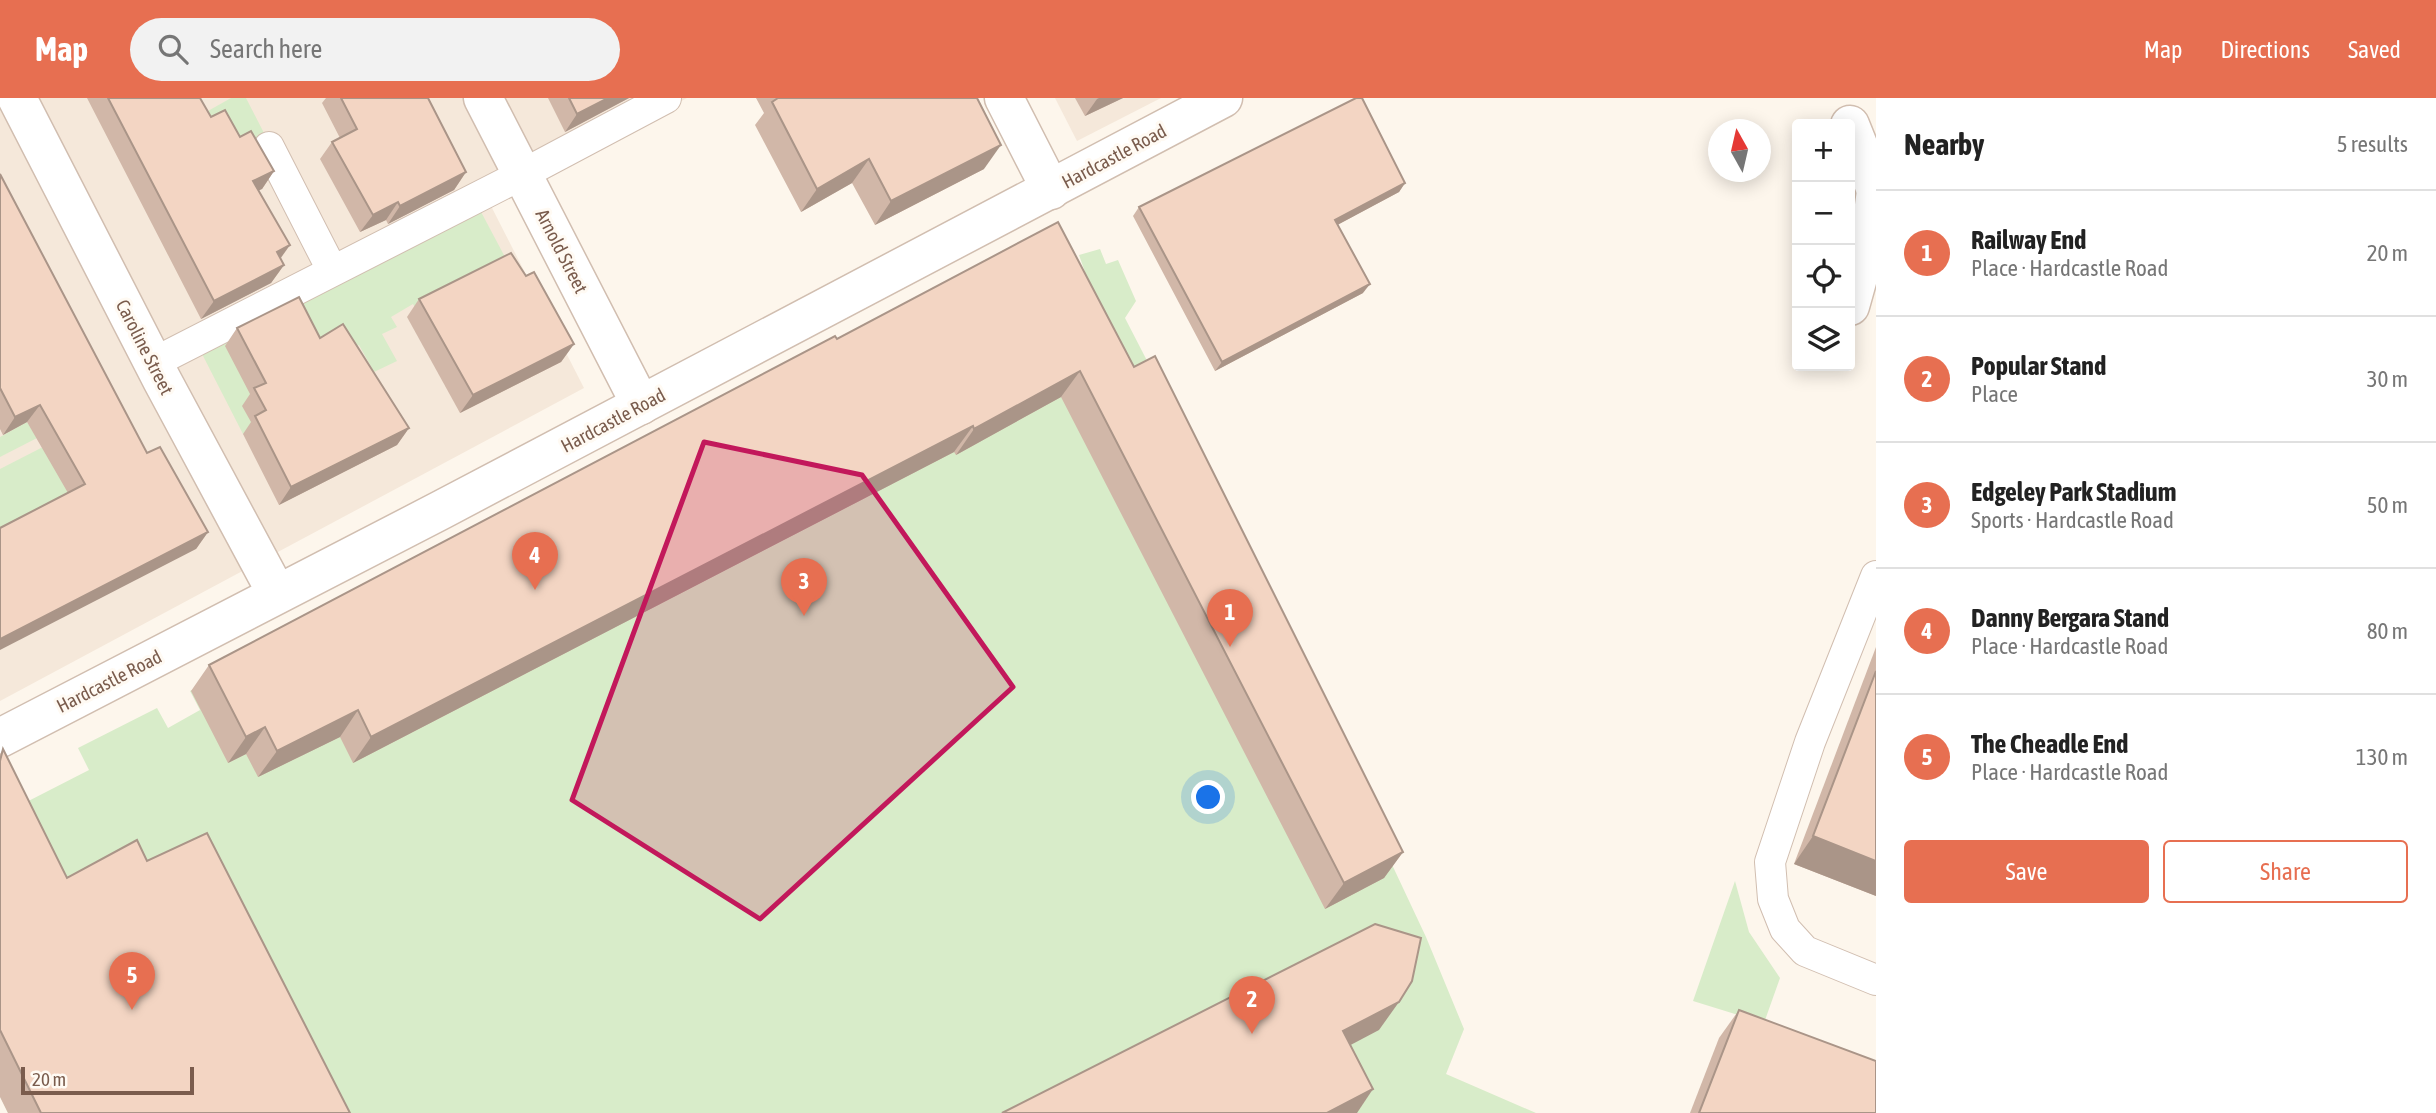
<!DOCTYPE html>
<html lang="en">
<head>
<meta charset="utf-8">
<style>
  body { margin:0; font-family:"Asap Condensed",sans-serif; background:#f2f2f2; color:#222 }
  .controls { position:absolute; right:21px; top:21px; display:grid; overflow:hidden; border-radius:7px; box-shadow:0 4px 18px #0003 }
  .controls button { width:63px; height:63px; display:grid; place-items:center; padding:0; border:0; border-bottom:2px solid #e0e0e0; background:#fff; color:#222; font:35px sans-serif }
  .compass { position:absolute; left:1708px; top:21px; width:63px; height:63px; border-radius:50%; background:#fff; box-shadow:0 4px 18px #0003; rotate:352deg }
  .scale { position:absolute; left:21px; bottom:18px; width:173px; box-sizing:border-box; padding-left:7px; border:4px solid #7a5c4d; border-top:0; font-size:19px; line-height:24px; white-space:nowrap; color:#7a5c4d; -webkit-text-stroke:5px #fffaf3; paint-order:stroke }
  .you { position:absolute; left:1209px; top:700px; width:24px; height:24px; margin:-18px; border:5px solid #fff; border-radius:50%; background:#1a73e8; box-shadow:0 0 0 10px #1a73e833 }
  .badge { display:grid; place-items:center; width:46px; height:46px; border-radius:50%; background:#e76f51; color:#fff; font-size:23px; font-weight:700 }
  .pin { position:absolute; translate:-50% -58px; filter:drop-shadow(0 2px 4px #0008) }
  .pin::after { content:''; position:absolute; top:37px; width:24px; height:21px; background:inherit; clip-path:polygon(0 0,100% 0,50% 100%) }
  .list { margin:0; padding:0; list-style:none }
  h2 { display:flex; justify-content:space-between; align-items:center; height:91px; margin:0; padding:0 28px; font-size:30px }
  h2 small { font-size:23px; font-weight:400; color:#767676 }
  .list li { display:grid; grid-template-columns:46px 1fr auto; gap:21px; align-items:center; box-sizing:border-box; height:126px; padding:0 28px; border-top:2px solid #e0e0e0 }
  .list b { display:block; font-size:26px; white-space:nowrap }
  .list p { margin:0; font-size:23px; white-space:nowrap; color:#767676 }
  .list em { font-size:23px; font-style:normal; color:#767676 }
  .actions { display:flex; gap:14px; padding:21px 28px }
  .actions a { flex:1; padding:16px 0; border:2px solid #e76f51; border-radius:7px; text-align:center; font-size:24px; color:#e76f51 }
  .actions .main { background:#e76f51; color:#fff }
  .icon { flex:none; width:38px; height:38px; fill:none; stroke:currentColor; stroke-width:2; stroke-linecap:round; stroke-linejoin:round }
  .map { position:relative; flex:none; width:1876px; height:1015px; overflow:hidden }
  header { display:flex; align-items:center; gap:42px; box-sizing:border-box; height:98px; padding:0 35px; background:#e76f51; color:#fff }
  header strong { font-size:33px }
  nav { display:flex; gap:38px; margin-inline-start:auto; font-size:24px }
  .search { width:490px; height:63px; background:#f2f2f2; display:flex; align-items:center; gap:18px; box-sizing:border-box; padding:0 24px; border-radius:38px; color:#767676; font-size:26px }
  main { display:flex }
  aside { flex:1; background:#fff }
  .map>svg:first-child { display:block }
  .residential { fill:#f5e8da }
  .green { fill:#d8ecc9 }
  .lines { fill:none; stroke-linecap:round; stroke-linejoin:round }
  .service-casing { stroke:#d1beb0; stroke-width:32 }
  .minor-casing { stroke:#d1beb0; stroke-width:41 }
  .service { stroke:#fff; stroke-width:30 }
  .minor { stroke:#fff; stroke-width:38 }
  .wall { fill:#d1b7a8 }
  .shaded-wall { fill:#aa9588 }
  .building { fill:#f3d5c3; stroke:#aa9588; stroke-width:2 }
  .marked { fill:#c2185b; fill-opacity:0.2; stroke:#c2185b; stroke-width:5; stroke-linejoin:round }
  .labels { text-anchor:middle; stroke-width:6; stroke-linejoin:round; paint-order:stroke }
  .street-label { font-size:19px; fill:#7a5c4d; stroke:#fffaf3 }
</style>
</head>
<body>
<header>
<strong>Map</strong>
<div class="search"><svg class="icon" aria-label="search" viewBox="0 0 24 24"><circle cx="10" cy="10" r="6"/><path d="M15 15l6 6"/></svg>Search here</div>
<nav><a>Map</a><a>Directions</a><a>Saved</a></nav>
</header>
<main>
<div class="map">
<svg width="1876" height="1015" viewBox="0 0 1876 1015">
  <rect width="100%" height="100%" fill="#fdf6ec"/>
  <g class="residential">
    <path d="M 0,0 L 687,0 L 490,106 L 584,290 L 0,603 Z"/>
    <path d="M 1055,0 L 1161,0 L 1077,43 Z"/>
  </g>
  <g class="green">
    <path d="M 231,0 L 246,0 L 265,37 L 253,44 L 192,22 Z"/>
    <path d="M 480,112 L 522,191 L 419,216 L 413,206 L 391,219 L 397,229 L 382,236 L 397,263 L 374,274 L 359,247 L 254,302 L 254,329 L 243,336 L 201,254 Z"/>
    <path d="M 1100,151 L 1106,166 L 1118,162 L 1136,203 L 1125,220 L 1240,443 L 1426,839 L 1464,931 L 1446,976 L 1536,1015 L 8,1015 L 0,998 L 0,705 L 5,715 L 89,672 L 78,650 L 157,610 L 168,630 L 200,612 L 190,593 L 816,264 L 1085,174 L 1079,157 Z"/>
    <path d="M 27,324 L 37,340 L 0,359 L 0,339 Z"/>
    <path d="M 78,331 L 148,367 L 0,442 L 0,371 Z"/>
    <path d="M 1735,783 L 1749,834 L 1780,880 L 1764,925 L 1693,903 Z"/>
  </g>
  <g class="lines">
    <defs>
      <g id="service">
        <path d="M 269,49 L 332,172"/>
        <path d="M 153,265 L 523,76 L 666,0"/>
        <path d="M 1876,478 L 1810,644 L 1770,764 L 1773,801 L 1785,831 L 1805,853 L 1876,882"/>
      </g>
      <g id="minor">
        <path d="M 17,0 L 162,282 L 277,496"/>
        <path d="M 483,0 L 641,307"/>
        <path d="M 1004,0 L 1051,92"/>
        <path d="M 1850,27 L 1876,92"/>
        <path d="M 1850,208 L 1870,137 L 1876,93"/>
        <path d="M 0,640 L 441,412 L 1223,0"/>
      </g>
    </defs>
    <use href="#service" class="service-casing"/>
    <use href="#minor" class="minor-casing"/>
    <use href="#service" class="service"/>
    <use href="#minor" class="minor"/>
  </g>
  <g class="wall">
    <path d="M 87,0 L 200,0 L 211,19 L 240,39 L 274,73 L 262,91 L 258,92 L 280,161 L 284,167 L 271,185 L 201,221 Z"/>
    <path d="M 326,0 L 428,0 L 466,74 L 454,92 L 388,126 L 386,122 L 360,134 L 320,61 L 332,44 L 340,40 L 322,5 Z"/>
    <path d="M 548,0 L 629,0 L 565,34 Z"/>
    <path d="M 756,0 L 977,0 L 984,71 L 875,127 L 852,85 L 801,114 L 755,27 L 764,15 Z"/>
    <path d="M 1075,0 L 1123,0 L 1085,18 Z"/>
    <path d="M 0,76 L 147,355 L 208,434 L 196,451 L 68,395 L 27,324 L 3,337 L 0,331 Z"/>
    <path d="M 1405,85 L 1399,94 L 1337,127 L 1363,195 L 1215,273 L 1133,118 L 1139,109 Z"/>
    <path d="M 526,178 L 574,246 L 561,264 L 460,315 L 407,219 L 419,201 Z"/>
    <path d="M 237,230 L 320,240 L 409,330 L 397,347 L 279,407 L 243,336 L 251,324 L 242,308 L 250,296 L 225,248 Z"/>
    <path d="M 837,241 L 1134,269 L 1403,754 L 1384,780 L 1325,811 L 1061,299 L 956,357 L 954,354 L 353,665 L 340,639 L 258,679 L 246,656 L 228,665 L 191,593 L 209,567 Z"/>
    <path d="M 1876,549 L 1876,798 L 1794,766 Z"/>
    <path d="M 3,651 L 67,780 L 147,763 L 350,1015 L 8,1015 L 0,999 L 0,656 Z"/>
    <path d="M 1739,912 L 1876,1015 L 1690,1015 L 1719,940 Z"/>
  </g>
  <g class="shaded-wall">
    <path d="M 608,0 L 629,0 L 565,34 L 577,16 Z"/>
    <path d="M 1099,0 L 1123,0 L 1085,18 L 1097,1 Z"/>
    <path d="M 1001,47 L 984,71 L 875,127 L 891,103 Z"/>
    <path d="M 869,61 L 852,85 L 801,114 L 817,91 Z"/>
    <path d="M 274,73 L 262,91 L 241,101 L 253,83 Z"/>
    <path d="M 466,74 L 454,92 L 388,126 L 400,108 Z"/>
    <path d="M 1405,85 L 1399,94 L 1328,132 L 1335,122 Z"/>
    <path d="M 398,104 L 386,122 L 360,134 L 373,117 Z"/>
    <path d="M 290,147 L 278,164 L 277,154 Z"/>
    <path d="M 284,167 L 271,185 L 201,221 L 214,203 Z"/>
    <path d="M 1370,186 L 1363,195 L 1215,273 L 1222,264 Z"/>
    <path d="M 574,246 L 561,264 L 460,315 L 473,297 Z"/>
    <path d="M 1080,273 L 1061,299 L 956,357 L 974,331 Z"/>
    <path d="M 40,307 L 27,324 L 3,337 L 15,319 Z"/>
    <path d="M 973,328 L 954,354 L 353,665 L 371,639 Z"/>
    <path d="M 409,330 L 397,347 L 279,407 L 291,389 Z"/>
    <path d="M 208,434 L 196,451 L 0,552 L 0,541 Z"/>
    <path d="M 358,612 L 340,639 L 258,679 L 277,653 Z"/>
    <path d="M 265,629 L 246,656 L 228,665 L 246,639 Z"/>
    <path d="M 1813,738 L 1876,763 L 1876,798 L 1794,766 Z"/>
    <path d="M 1403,754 L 1384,780 L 1325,811 L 1344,785 Z"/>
    <path d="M 1399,904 L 1379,932 L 1324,961 L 1343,933 Z"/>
    <path d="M 1373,991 L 1357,1015 L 1327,1015 Z"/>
  </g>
  <g class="building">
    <path d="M 108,0 L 200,0 L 211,19 L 225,12 L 240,39 L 251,33 L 274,73 L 253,83 L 290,147 L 277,154 L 284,167 L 214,203 Z"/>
    <path d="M 341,0 L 428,0 L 466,74 L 400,108 L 398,104 L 373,117 L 332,44 L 357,31 Z"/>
    <path d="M 569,0 L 608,0 L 577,16 Z"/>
    <path d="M 778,0 L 977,0 L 1001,47 L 891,103 L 869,61 L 817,91 L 772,4 Z"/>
    <path d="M 1356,0 L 1362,0 L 1405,85 L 1335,122 L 1370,186 L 1222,264 L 1139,109 Z"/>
    <path d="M 0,76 L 147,355 L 160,349 L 208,434 L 0,541 L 0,430 L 85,386 L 40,307 L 15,319 L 0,290 Z"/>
    <path d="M 1058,124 L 1134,269 L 1155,258 L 1403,754 L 1344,785 L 1080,273 L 974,331 L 973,328 L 371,639 L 358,612 L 277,653 L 265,629 L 246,639 L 209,567 L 835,238 L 837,241 Z"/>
    <path d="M 511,155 L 526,178 L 534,174 L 574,246 L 473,297 L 419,201 Z"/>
    <path d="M 299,199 L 320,240 L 343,226 L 409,330 L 291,389 L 255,318 L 266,312 L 254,290 L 266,285 L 237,230 Z"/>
    <path d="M 1876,573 L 1876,763 L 1813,738 Z"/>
    <path d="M 3,651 L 67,780 L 137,742 L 147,763 L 207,735 L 350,1015 L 41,1015 L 0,932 L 0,663 Z"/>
    <path d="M 1375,826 L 1421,840 L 1412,883 L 1399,904 L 1343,933 L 1373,991 L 1327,1015 L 1002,1015 Z"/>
    <path d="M 1739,912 L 1876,963 L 1876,1015 L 1699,1015 Z"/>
  </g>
  <path class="marked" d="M 704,344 L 862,377 L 1013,589 L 760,821 L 572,702 Z"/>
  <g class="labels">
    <g class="street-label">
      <text transform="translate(1114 58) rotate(-28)" y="7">Hardcastle Road</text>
      <text transform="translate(562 153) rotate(63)" y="7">Arnold Street</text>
      <text transform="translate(145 249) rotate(63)" y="7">Caroline Street</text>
      <text transform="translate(613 322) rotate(-28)" y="7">Hardcastle Road</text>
      <text transform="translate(109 583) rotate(-27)" y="7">Hardcastle Road</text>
    </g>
  </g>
</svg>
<div class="controls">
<button>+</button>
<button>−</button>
<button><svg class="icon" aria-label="locate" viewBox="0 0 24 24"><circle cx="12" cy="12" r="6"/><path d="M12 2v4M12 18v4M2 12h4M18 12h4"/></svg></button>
<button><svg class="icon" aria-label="layers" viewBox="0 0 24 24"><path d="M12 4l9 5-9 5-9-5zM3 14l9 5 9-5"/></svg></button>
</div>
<svg class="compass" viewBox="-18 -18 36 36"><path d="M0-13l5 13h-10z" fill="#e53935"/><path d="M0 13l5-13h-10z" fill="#767676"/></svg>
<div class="scale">20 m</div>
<div class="you"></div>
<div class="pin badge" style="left:1230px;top:549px">1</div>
<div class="pin badge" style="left:1252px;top:936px">2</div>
<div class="pin badge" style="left:804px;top:518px">3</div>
<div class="pin badge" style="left:535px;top:492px">4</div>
<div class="pin badge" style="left:132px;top:912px">5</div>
</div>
<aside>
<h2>Nearby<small>5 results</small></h2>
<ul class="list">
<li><span class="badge">1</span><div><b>Railway End</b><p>Place · Hardcastle Road</p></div><em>20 m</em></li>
<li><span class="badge">2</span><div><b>Popular Stand</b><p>Place</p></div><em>30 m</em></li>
<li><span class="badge">3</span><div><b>Edgeley Park Stadium</b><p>Sports · Hardcastle Road</p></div><em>50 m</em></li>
<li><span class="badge">4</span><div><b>Danny Bergara Stand</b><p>Place · Hardcastle Road</p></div><em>80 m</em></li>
<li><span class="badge">5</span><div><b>The Cheadle End</b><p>Place · Hardcastle Road</p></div><em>130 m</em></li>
</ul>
<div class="actions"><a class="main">Save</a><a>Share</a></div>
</aside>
</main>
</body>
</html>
